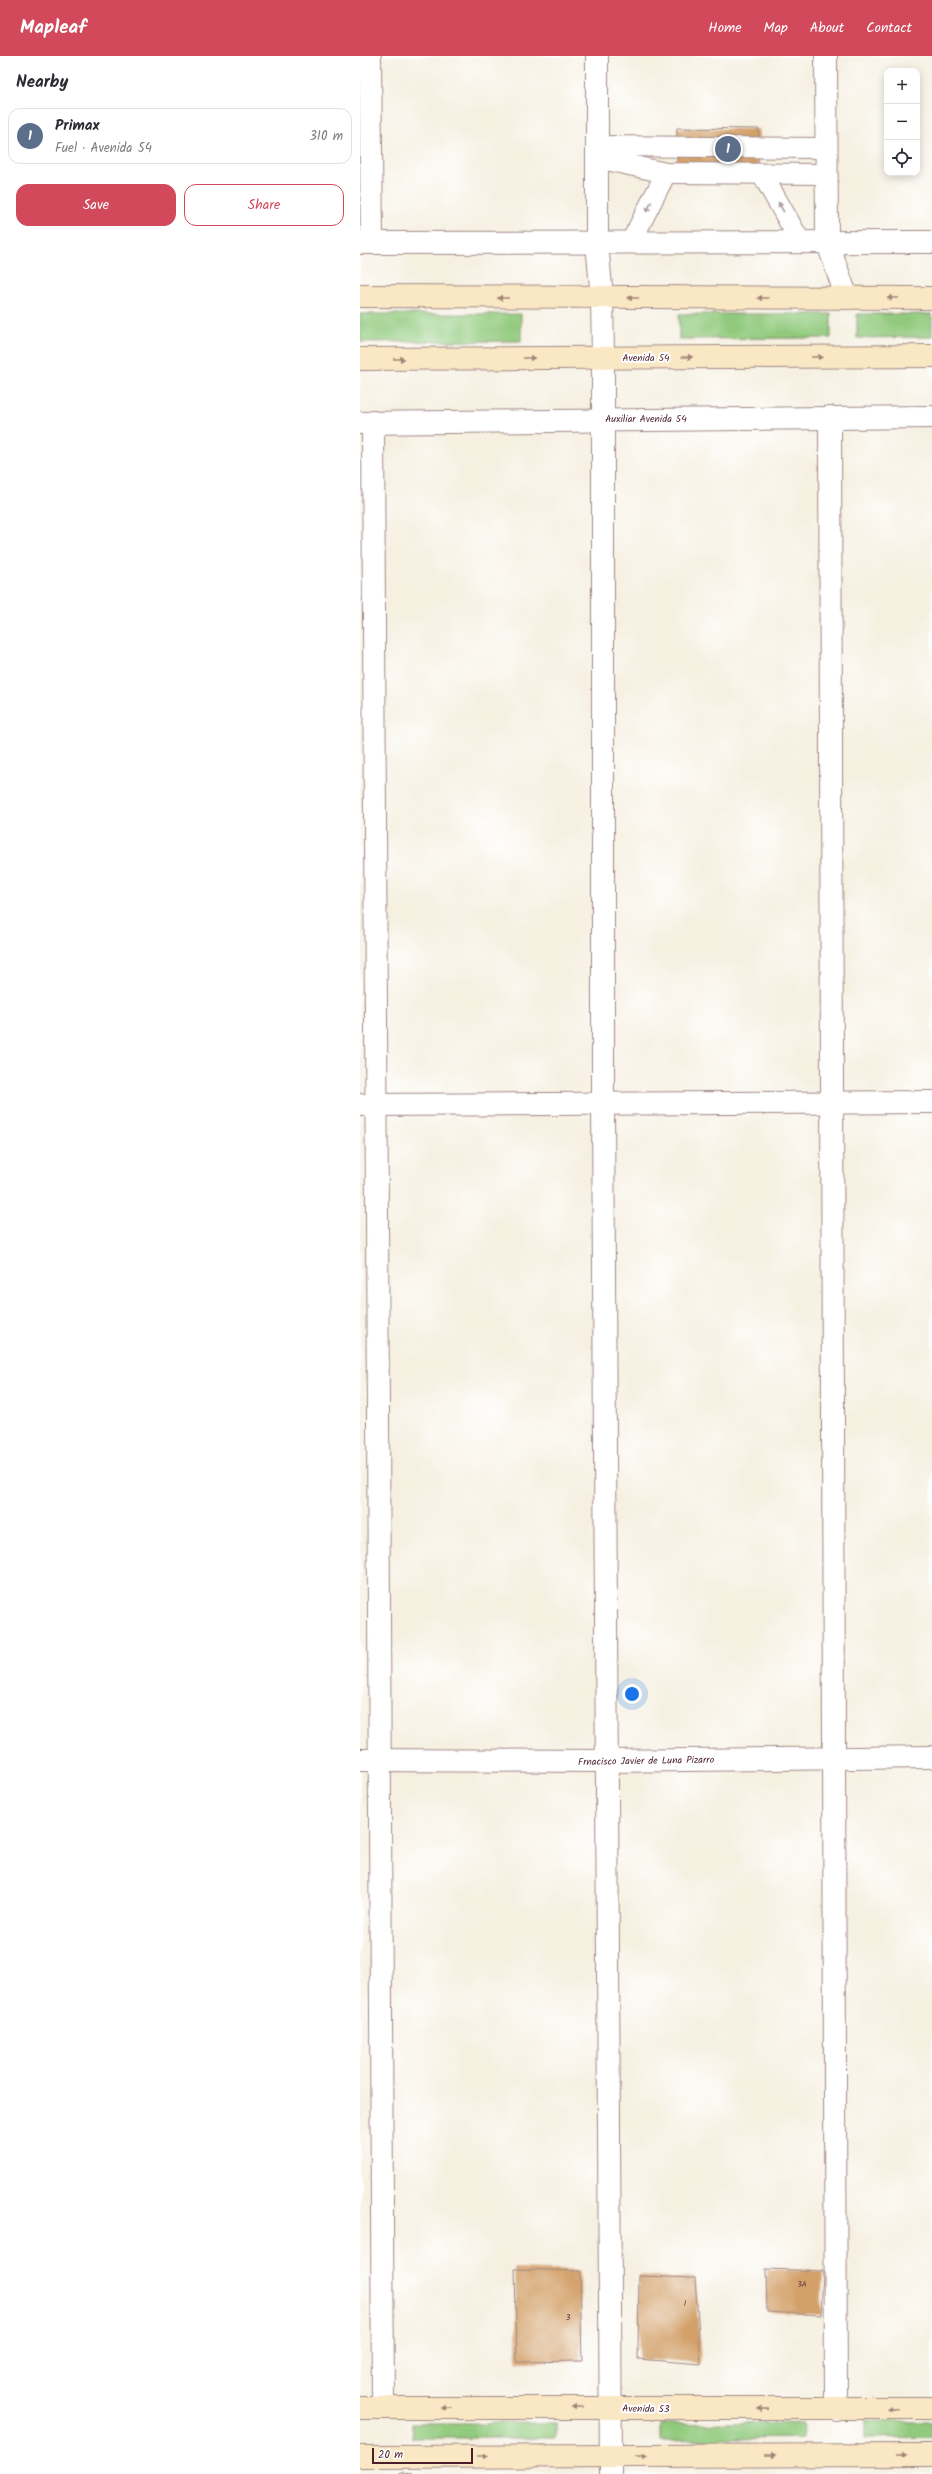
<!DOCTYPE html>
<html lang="en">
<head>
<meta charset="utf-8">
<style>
  body { margin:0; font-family:Kalam,sans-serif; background:#f2f2f3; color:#2b2b33 }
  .controls { position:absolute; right:12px; top:12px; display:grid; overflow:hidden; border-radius:8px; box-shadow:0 2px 10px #0003 }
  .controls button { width:36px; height:36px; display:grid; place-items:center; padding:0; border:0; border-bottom:1px solid #e1e1e2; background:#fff; color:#2b2b33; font:20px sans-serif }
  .scale { position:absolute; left:12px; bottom:10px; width:101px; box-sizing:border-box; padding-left:4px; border:2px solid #4a1f2b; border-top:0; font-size:11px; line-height:14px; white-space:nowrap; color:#4a1f2b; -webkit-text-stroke:3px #fff; paint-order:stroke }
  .you { position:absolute; left:272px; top:1638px; width:14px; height:14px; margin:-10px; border:3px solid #fff; border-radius:50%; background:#1a73e8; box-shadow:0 0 0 6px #1a73e833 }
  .badge { display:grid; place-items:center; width:26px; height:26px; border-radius:50%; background:#d1495b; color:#fff; font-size:13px; font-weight:700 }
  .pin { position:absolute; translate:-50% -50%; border:2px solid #fff; box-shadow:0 1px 4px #0006 }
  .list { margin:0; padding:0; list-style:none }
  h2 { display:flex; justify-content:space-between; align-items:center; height:52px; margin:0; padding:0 16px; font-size:17px }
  h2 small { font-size:13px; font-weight:400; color:#7c7c81 }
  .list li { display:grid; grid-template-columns:26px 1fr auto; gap:12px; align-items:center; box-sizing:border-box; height:56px; margin:0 8px 8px; padding:0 8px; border:1px solid #e1e1e2; border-radius:12px }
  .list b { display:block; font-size:15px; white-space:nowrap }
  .list p { margin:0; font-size:13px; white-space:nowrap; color:#7c7c81 }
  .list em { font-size:13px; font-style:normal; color:#7c7c81 }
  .actions { display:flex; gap:8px; padding:12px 16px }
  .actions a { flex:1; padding:9px 0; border:1px solid #d1495b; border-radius:12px; text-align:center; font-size:14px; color:#d1495b }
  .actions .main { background:#d1495b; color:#fff }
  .icon { flex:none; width:22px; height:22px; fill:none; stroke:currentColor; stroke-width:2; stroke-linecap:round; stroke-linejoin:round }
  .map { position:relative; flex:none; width:572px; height:2418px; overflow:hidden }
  header { display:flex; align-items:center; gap:24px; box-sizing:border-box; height:56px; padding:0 20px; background:#d1495b; color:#fff }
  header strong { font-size:19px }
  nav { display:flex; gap:22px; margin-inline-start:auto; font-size:14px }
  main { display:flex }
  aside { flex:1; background:#fff }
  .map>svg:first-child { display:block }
  .green { fill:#91ca7d; stroke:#6e7454 }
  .building { fill:#d3a069 }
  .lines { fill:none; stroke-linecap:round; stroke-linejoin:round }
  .lane-casing { stroke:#a08886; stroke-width:22 }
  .street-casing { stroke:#a08886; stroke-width:24 }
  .secondary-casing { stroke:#a08886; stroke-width:24 }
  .lane { stroke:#fff; stroke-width:20 }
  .street { stroke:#fff; stroke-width:22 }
  .secondary { stroke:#fae7c3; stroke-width:22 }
  .oneway { fill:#ae9aa0 }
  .oneway2 { fill:#a28377 }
  .labels { text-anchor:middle; stroke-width:4; stroke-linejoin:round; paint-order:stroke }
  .number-label { font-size:8px; fill:#6c3f3a }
  .street-label { font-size:10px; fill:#4a1f2b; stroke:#fff }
</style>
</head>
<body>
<header>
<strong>Mapleaf</strong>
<nav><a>Home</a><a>Map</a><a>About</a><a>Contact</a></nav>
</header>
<main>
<aside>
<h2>Nearby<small></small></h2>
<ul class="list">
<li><span class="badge" style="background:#5c6f8a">1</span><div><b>Primax</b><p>Fuel · Avenida 54</p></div><em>310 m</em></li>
</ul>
<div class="actions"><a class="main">Save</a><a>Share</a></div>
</aside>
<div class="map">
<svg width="572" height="2418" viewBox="0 0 572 2418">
  <rect width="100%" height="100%" fill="#fff"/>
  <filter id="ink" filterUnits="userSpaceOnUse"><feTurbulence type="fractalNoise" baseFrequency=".025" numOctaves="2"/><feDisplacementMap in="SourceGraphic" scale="8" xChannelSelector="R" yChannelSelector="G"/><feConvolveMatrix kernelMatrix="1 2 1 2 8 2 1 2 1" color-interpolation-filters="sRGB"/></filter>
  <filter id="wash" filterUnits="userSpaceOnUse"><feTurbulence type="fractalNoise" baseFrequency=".012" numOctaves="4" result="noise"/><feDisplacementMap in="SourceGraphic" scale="16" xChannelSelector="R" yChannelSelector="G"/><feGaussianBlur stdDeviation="0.9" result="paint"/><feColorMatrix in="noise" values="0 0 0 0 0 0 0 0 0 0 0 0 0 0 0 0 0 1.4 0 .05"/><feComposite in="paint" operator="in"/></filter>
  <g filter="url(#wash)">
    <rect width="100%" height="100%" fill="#f6f0e1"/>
    <g class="green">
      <path d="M 0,258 L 161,258 L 161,285 L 0,286 Z"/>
      <path d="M 319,258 L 471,258 L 471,282 L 319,283 Z"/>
      <path d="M 497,258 L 572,258 L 572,281 L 497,282 Z"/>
      <path d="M 505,2365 L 572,2365 L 572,2381 L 505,2382 Z"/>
      <path d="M 443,2366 L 443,2382 L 301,2384 L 301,2368 Z"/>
      <rect x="52" y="2367" width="144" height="15"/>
    </g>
    <g id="blocks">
      <g class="building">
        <path d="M 317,72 L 399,73 L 398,114 L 317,113 Z"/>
        <path d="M 155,2213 L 220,2215 L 222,2305 L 157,2306 Z"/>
        <path d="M 406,2213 L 463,2215 L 461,2259 L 407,2256 Z"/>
        <path d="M 279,2220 L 335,2222 L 341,2308 L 278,2303 Z"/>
        <path d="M 40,2416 L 53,2417 L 53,2418 L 40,2418 Z"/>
      </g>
    </g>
  </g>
  <g filter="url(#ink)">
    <use href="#blocks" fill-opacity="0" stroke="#a08886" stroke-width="1"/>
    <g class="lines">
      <defs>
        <g id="lane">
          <path d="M 237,90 L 466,92"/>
          <path d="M 237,102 L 306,117 L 466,118"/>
          <path d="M 402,118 L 440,185"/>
          <path d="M 271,186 L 306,117"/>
        </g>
        <g id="street">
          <path d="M 10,0 L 12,187"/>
          <path d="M 237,0 L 237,187 L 242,242 L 243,301 L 243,1047 L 251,2418"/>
          <path d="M 466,0 L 467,185 L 487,242"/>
          <path d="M 0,187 L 572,186"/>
          <path d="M 470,361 L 476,2353"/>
          <path d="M 13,366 L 23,2352"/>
          <path d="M 0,367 L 572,361"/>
          <path d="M 0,1049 L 572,1046"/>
          <path d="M 0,1704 L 247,1705 L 572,1701"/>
        </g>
        <g id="secondary">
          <path d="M 0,240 L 572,242"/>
          <path d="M 0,303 L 572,300"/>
          <path d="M 0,2352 L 572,2352"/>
          <path d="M 0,2401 L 572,2399"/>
        </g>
      </defs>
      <use href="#lane" class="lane-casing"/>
      <use href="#street" class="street-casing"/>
      <use href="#secondary" class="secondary-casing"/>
      <use href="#lane" class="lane"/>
      <use href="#street" class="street"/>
      <use href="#secondary" class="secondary"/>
    </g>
    <defs><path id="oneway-solid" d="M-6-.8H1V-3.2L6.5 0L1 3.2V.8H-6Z"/></defs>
    <g class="oneway">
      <use href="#oneway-solid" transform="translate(289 151) rotate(117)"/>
      <use href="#oneway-solid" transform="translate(421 151) rotate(-119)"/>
    </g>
    <g class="oneway2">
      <use href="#oneway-solid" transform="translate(143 242) rotate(-180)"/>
      <use href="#oneway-solid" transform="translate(273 242) rotate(180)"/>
      <use href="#oneway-solid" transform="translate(403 242) rotate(180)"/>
      <use href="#oneway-solid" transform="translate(533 242) rotate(180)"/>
      <use href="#oneway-solid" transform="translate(327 301)"/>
      <use href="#oneway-solid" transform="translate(457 301)"/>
      <use href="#oneway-solid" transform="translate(169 302)"/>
      <use href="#oneway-solid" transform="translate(39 303)"/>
      <use href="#oneway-solid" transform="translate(217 2351) rotate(180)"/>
      <use href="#oneway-solid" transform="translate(87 2352) rotate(180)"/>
      <use href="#oneway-solid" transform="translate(403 2353) rotate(-179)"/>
      <use href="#oneway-solid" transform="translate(533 2353) rotate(179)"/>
      <use href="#oneway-solid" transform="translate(411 2399)"/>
      <use href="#oneway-solid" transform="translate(541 2399)"/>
      <use href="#oneway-solid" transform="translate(123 2400)"/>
      <use href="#oneway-solid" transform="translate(281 2400)"/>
    </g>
  </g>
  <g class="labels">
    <g class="number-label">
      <text x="442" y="2231">3A</text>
      <text x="325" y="2250">1</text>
      <text x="208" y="2264">3</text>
    </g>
    <g class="street-label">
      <text x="286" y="305">Avenida 54</text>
      <text x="286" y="366">Auxiliar Avenida 54</text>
      <text transform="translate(286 1704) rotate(-1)" y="4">Frnacisco Javier de Luna Pizarro</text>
      <text transform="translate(286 2352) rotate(1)" y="4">Avenida 53</text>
    </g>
  </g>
</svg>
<div class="controls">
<button>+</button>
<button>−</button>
<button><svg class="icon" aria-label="locate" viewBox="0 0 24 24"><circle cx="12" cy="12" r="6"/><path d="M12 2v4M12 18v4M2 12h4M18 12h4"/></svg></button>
</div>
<div class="scale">20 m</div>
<div class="you"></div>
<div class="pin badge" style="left:368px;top:93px;background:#5c6f8a">1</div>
</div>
</main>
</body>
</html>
